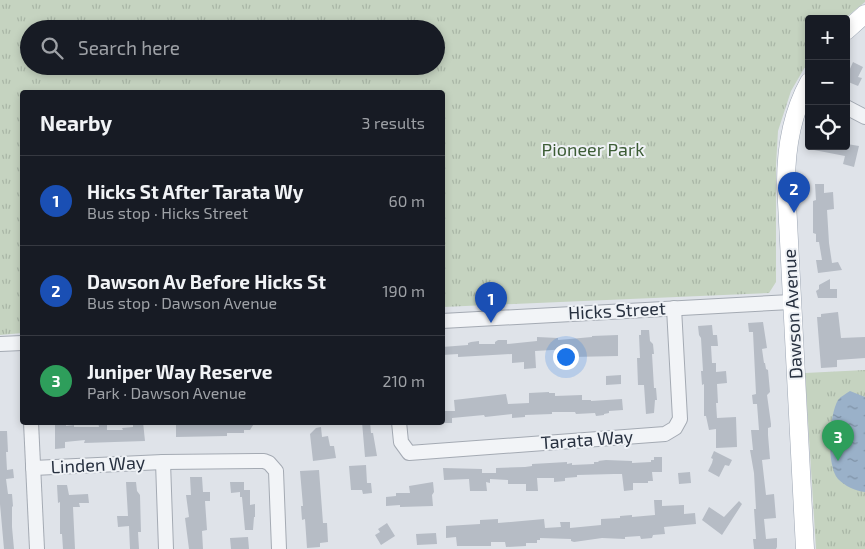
<!DOCTYPE html>
<html lang="en">
<head>
<meta charset="utf-8">
<style>
  body { margin:0; font-family:"Exo 2",sans-serif; background:#20242c; color:#f1f3f6 }
  .controls { position:absolute; right:15px; top:15px; display:grid; overflow:hidden; border-radius:5px; box-shadow:0 2px 8px #0003 }
  .controls button { width:45px; height:45px; display:grid; place-items:center; padding:0; border:0; border-bottom:1px solid #363941; background:#171b24; color:#f1f3f6; font:25px sans-serif }
  .you { position:absolute; left:565px; top:356px; width:18px; height:18px; margin:-12px; border:4px solid #fff; border-radius:50%; background:#1a73e8; box-shadow:0 0 0 8px #1a73e833 }
  .badge { display:grid; place-items:center; width:32px; height:32px; border-radius:50%; background:#cf4358; color:#fff; font-size:16px; font-weight:700 }
  .pin { position:absolute; translate:-50% -41px; filter:drop-shadow(0 1px 2px #0008) }
  .pin::after { content:''; position:absolute; top:26px; width:18px; height:15px; background:inherit; clip-path:polygon(0 0,100% 0,50% 100%) }
  .list { margin:0; padding:0; list-style:none }
  h2 { display:flex; justify-content:space-between; align-items:center; height:65px; margin:0; padding:0 20px; font-size:21px }
  h2 small { font-size:16px; font-weight:400; color:#9ea1a6 }
  .list li { display:grid; grid-template-columns:32px 1fr auto; gap:15px; align-items:center; box-sizing:border-box; height:90px; padding:0 20px; border-top:1px solid #363941 }
  .list b { display:block; font-size:19px; white-space:nowrap }
  .list p { margin:0; font-size:16px; white-space:nowrap; color:#9ea1a6 }
  .list em { font-size:16px; font-style:normal; color:#9ea1a6 }
  .icon { flex:none; width:28px; height:28px; fill:none; stroke:currentColor; stroke-width:2; stroke-linecap:round; stroke-linejoin:round }
  .map { position:relative; flex:none; width:865px; height:549px; overflow:hidden }
  .search { position:absolute; background:#171b24; box-shadow:0 2px 8px #0003; left:20px; top:20px; width:425px; height:55px; display:flex; align-items:center; gap:12px; box-sizing:border-box; padding:0 18px; border-radius:28px; color:#9ea1a6; font-size:19px }
  .panel { position:absolute; background:#171b24; box-shadow:0 2px 8px #0003; left:20px; top:90px; width:425px; height:335px; border-radius:5px }
  .map>svg:first-child { display:block }
  .park { fill:url(#park-tufts); fill-rule:evenodd }
  .water { fill:url(#water-ripples) }
  .building { fill:#b6bcc5 }
  .lines { fill:none; stroke-linecap:round; stroke-linejoin:round }
  .minor-casing { stroke:#a4aab3; stroke-width:16 }
  .major-casing { stroke:#9ea7b4; stroke-width:19 }
  .minor { stroke:#f2f4f7; stroke-width:14 }
  .major { stroke:#fff; stroke-width:18 }
  .labels { text-anchor:middle; stroke-width:4; stroke-linejoin:round; paint-order:stroke }
  .park-label { font-size:18px; fill:#3c5c35; stroke:#eff2f6 }
  .street-label { font-size:18px; fill:#283140; stroke:#eff2f6 }
</style>
</head>
<body>
<div class="map">
<svg width="865" height="549" viewBox="0 0 865 549">
  <defs>
    <pattern id="park-tufts" width="24" height="20" patternUnits="userSpaceOnUse" patternTransform="scale(1.25)"><rect width="24" height="20" fill="#c5d3c0"/><path d="M3 7l-1-3M5 7V3M7 7l1-3M15 17l-1-3M17 17v-4M19 17l1-3" fill="none" stroke="#a9b6a6"/></pattern>
    <pattern id="water-ripples" width="26" height="14" patternUnits="userSpaceOnUse" patternTransform="scale(1.25)"><rect width="26" height="14" fill="#9ab1c9"/><path d="M2 4q2-2 4 0t4 0M15 11q2-2 4 0t4 0" fill="none" stroke="#7e91a5"/></pattern>
  </defs>
  <rect width="100%" height="100%" fill="#dfe3e9"/>
  <g class="park">
    <path d="M 0,0 L 865,0 L 865,2 L 844,19 L 809,19 L 809,60 L 791,91 L 778,131 L 776,165 L 776,282 L 769,293 L 443,307 L 442,92 L 22,92 L 22,333 L 0,335 ZM 29,29 L 436,29 L 436,66 L 29,66 Z"/>
    <path d="M 865,370 L 865,549 L 816,549 L 805,373 Z"/>
  </g>
  <path class="water" d="M 850,391 L 865,397 L 865,492 C 855,491 845,486 838,479 C 826,465 829,415 838,400 C 841,396 846,394 850,391 Z"/>
  <g class="building">
    <path d="M 853,62 L 863,67 L 858,77 L 862,78 L 858,86 L 846,81 L 846,69 L 849,71 Z"/>
    <path d="M 847,144 L 859,146 L 854,167 L 843,164 L 845,156 L 814,150 L 815,146 L 847,146 Z"/>
    <path d="M 815,184 L 824,184 L 824,193 L 833,192 L 834,209 L 827,210 L 829,243 L 832,263 L 838,262 L 842,270 L 818,273 L 816,260 L 822,260 L 819,242 L 816,242 L 816,234 L 813,233 L 813,201 L 816,200 Z"/>
    <path d="M 830,279 L 830,289 L 837,289 L 837,298 L 818,298 L 816,291 L 819,289 L 819,285 Z"/>
    <path d="M 838,312 L 841,338 L 865,337 L 865,358 L 837,360 L 837,367 L 821,368 L 817,317 L 821,317 L 821,314 Z"/>
    <path d="M 763,322 L 767,348 L 762,349 L 764,363 L 765,363 L 766,369 L 768,370 L 770,392 L 767,395 L 771,424 L 771,427 L 768,428 L 768,435 L 770,459 L 762,460 L 766,495 L 774,494 L 776,518 L 764,519 L 766,539 L 777,538 L 777,547 L 776,549 L 754,549 L 753,539 L 756,539 L 754,509 L 756,509 L 754,473 L 750,450 L 753,450 L 751,430 L 759,430 L 757,404 L 753,404 L 752,395 L 756,394 L 753,332 L 749,332 L 748,323 Z"/>
    <path d="M 712,325 L 713,335 L 717,335 L 718,346 L 711,346 L 712,363 L 716,363 L 716,372 L 726,371 L 727,383 L 717,384 L 718,403 L 716,403 L 717,418 L 736,417 L 737,447 L 716,448 L 716,429 L 709,430 L 706,416 L 704,416 L 704,384 L 702,385 L 701,371 L 703,371 L 701,338 L 699,335 L 698,326 Z"/>
    <path d="M 641,330 L 649,330 L 650,341 L 653,344 L 654,354 L 652,354 L 654,388 L 656,388 L 657,400 L 655,400 L 654,413 L 646,414 L 644,385 L 638,385 L 637,358 L 640,358 L 639,335 L 641,335 Z"/>
    <path d="M 618,335 L 618,356 L 572,357 L 570,349 L 535,351 L 536,368 L 524,369 L 524,362 L 512,363 L 512,354 L 458,357 L 458,354 L 442,355 L 442,347 L 468,345 L 468,343 L 471,342 L 479,341 L 479,344 L 495,344 L 495,342 L 498,340 L 507,340 L 507,344 L 537,341 L 537,337 L 558,338 L 558,340 L 592,337 L 592,336 Z"/>
    <path d="M 621,375 L 621,384 L 606,385 L 606,376 Z"/>
    <path d="M 549,392 L 549,393 L 555,393 L 555,396 L 582,395 L 582,400 L 591,400 L 591,401 L 622,399 L 623,410 L 609,411 L 609,413 L 604,414 L 604,415 L 596,416 L 595,413 L 576,414 L 575,412 L 552,412 L 552,414 L 525,415 L 525,417 L 512,418 L 512,414 L 485,417 L 484,415 L 452,418 L 452,423 L 442,423 L 442,411 L 455,411 L 454,400 L 506,394 L 508,404 L 529,403 L 529,393 Z"/>
    <path d="M 55,422 L 66,422 L 66,426 L 74,425 L 74,427 L 99,427 L 98,422 L 107,422 L 107,430 L 123,430 L 122,428 L 133,427 L 133,422 L 143,422 L 145,441 L 84,443 L 85,440 L 65,442 L 65,448 L 55,449 Z"/>
    <path d="M 176,422 L 229,425 L 229,422 L 255,422 L 250,430 L 244,430 L 244,433 L 227,433 L 227,436 L 176,437 Z"/>
    <path d="M 362,422 L 370,422 L 371,433 L 373,433 L 377,456 L 365,457 Z"/>
    <path d="M 321,427 L 322,437 L 328,436 L 330,446 L 334,446 L 336,458 L 313,461 L 310,434 L 316,428 Z"/>
    <path d="M 0,431 L 7,431 L 8,452 L 6,452 L 7,470 L 13,469 L 14,478 L 6,479 L 8,494 L 12,494 L 13,506 L 12,507 L 12,527 L 14,549 L 4,549 L 0,504 Z"/>
    <path d="M 714,451 L 732,460 L 729,466 L 725,465 L 719,477 L 708,471 L 712,463 L 713,459 L 711,458 Z"/>
    <path d="M 654,457 L 662,457 L 662,472 L 652,472 L 653,481 L 648,481 L 648,483 L 633,483 L 633,490 L 624,491 L 622,474 L 614,474 L 577,475 L 577,477 L 565,478 L 565,481 L 554,482 L 554,478 L 537,478 L 538,491 L 526,491 L 526,484 L 508,484 L 508,480 L 490,479 L 490,483 L 486,482 L 487,491 L 470,491 L 469,479 L 444,480 L 443,468 L 482,469 L 482,473 L 496,473 L 496,468 L 525,467 L 532,466 L 532,464 L 567,462 L 567,464 L 572,463 L 572,465 L 594,464 L 594,462 L 599,462 L 598,461 L 606,460 L 632,461 L 632,463 L 651,462 L 651,460 L 654,460 Z"/>
    <path d="M 366,465 L 367,483 L 371,483 L 372,493 L 363,494 L 362,490 L 351,490 L 349,466 Z"/>
    <path d="M 319,470 L 323,523 L 327,523 L 328,542 L 320,543 L 320,547 L 307,548 L 305,519 L 302,520 L 301,506 L 303,506 L 300,471 Z"/>
    <path d="M 690,472 L 691,483 L 679,484 L 678,473 Z"/>
    <path d="M 190,477 L 202,477 L 203,492 L 210,492 L 210,501 L 205,501 L 207,530 L 202,531 L 203,549 L 189,549 L 185,518 L 189,517 L 186,495 L 191,495 Z"/>
    <path d="M 126,482 L 136,482 L 137,491 L 140,495 L 141,532 L 138,532 L 139,549 L 130,549 L 129,526 L 118,527 L 117,516 L 128,516 Z"/>
    <path d="M 230,482 L 244,482 L 244,490 L 250,490 L 250,505 L 255,504 L 255,517 L 254,517 L 253,530 L 245,530 L 242,497 L 240,497 L 240,492 L 231,493 Z"/>
    <path d="M 433,482 L 434,492 L 432,495 L 433,506 L 400,507 L 400,505 L 386,506 L 386,497 L 396,496 L 396,493 L 410,493 L 409,486 Z"/>
    <path d="M 57,485 L 67,485 L 69,495 L 88,494 L 89,503 L 79,503 L 80,507 L 73,507 L 75,549 L 63,549 L 62,534 L 60,534 L 60,502 L 58,503 Z"/>
    <path d="M 654,500 L 662,500 L 662,506 L 684,505 L 684,514 L 695,513 L 696,524 L 664,527 L 665,534 L 653,535 L 652,538 L 641,539 L 640,536 L 625,537 L 625,539 L 602,538 L 574,542 L 571,541 L 571,539 L 540,538 L 540,540 L 537,540 L 537,543 L 526,543 L 526,546 L 506,547 L 505,542 L 491,542 L 491,546 L 457,546 L 456,537 L 446,538 L 446,526 L 480,524 L 480,520 L 498,519 L 498,523 L 544,519 L 545,528 L 561,527 L 560,522 L 570,522 L 570,528 L 601,525 L 601,519 L 620,518 L 620,516 L 632,515 L 632,517 L 655,515 Z"/>
    <path d="M 739,501 L 742,504 L 722,535 L 702,520 L 709,507 L 724,517 Z"/>
    <path d="M 387,523 L 395,536 L 381,545 L 375,535 L 380,532 L 378,529 Z"/>
    <path d="M 436,533 L 437,544 L 417,545 L 416,534 Z"/>
    <path d="M 248,537 L 249,549 L 231,549 L 230,538 Z"/>
  </g>
  <g class="lines">
    <defs>
      <g id="minor">
        <path d="M 846,107 L 865,117"/>
        <path d="M 442,321 L 791,302"/>
        <path d="M 0,344 L 22,343"/>
        <path d="M 31,422 L 37,549"/>
        <path d="M 399,422 L 401,442 L 409,453 L 665,434 L 675,428 L 680,419 L 674,308"/>
        <path d="M 163,462 L 166,549"/>
        <path d="M 33,468 L 163,462 L 264,461 L 269,463 L 276,471 L 279,549"/>
      </g>
      <g id="major">
        <path d="M 846,31 L 865,14"/>
        <path d="M 805,549 L 786,183 C 786,149 792,113 809,82"/>
      </g>
    </defs>
    <use href="#minor" class="minor-casing"/>
    <use href="#major" class="major-casing"/>
    <use href="#minor" class="minor"/>
    <use href="#major" class="major"/>
  </g>
  <g class="labels">
    <g class="park-label">
      <text x="593" y="156">Pioneer Park</text>
    </g>
    <g class="street-label">
      <text transform="translate(617 311) rotate(-3)" y="6">Hicks Street</text>
      <text transform="translate(793 314) rotate(-93)" y="6">Dawson Avenue</text>
      <text transform="translate(587 440) rotate(-4)" y="6">Tarata Way</text>
      <text transform="translate(98 465) rotate(-3)" y="6">Linden Way</text>
    </g>
  </g>
</svg>
<div class="controls">
<button>+</button>
<button>−</button>
<button><svg class="icon" aria-label="locate" viewBox="0 0 24 24"><circle cx="12" cy="12" r="6"/><path d="M12 2v4M12 18v4M2 12h4M18 12h4"/></svg></button>
</div>
<div class="you"></div>
<div class="pin badge" style="left:491px;top:323px;background:#1a4fb4">1</div>
<div class="pin badge" style="left:794px;top:213px;background:#1a4fb4">2</div>
<div class="pin badge" style="left:838px;top:461px;background:#2e9e5b">3</div>
<div class="search"><svg class="icon" aria-label="search" viewBox="0 0 24 24"><circle cx="10" cy="10" r="6"/><path d="M15 15l6 6"/></svg>Search here</div>
<section class="panel">
<h2>Nearby<small>3 results</small></h2>
<ul class="list">
<li><span class="badge" style="background:#1a4fb4">1</span><div><b>Hicks St After Tarata Wy</b><p>Bus stop · Hicks Street</p></div><em>60 m</em></li>
<li><span class="badge" style="background:#1a4fb4">2</span><div><b>Dawson Av Before Hicks St</b><p>Bus stop · Dawson Avenue</p></div><em>190 m</em></li>
<li><span class="badge" style="background:#2e9e5b">3</span><div><b>Juniper Way Reserve</b><p>Park · Dawson Avenue</p></div><em>210 m</em></li>
</ul>
</section>
</div>
</body>
</html>
